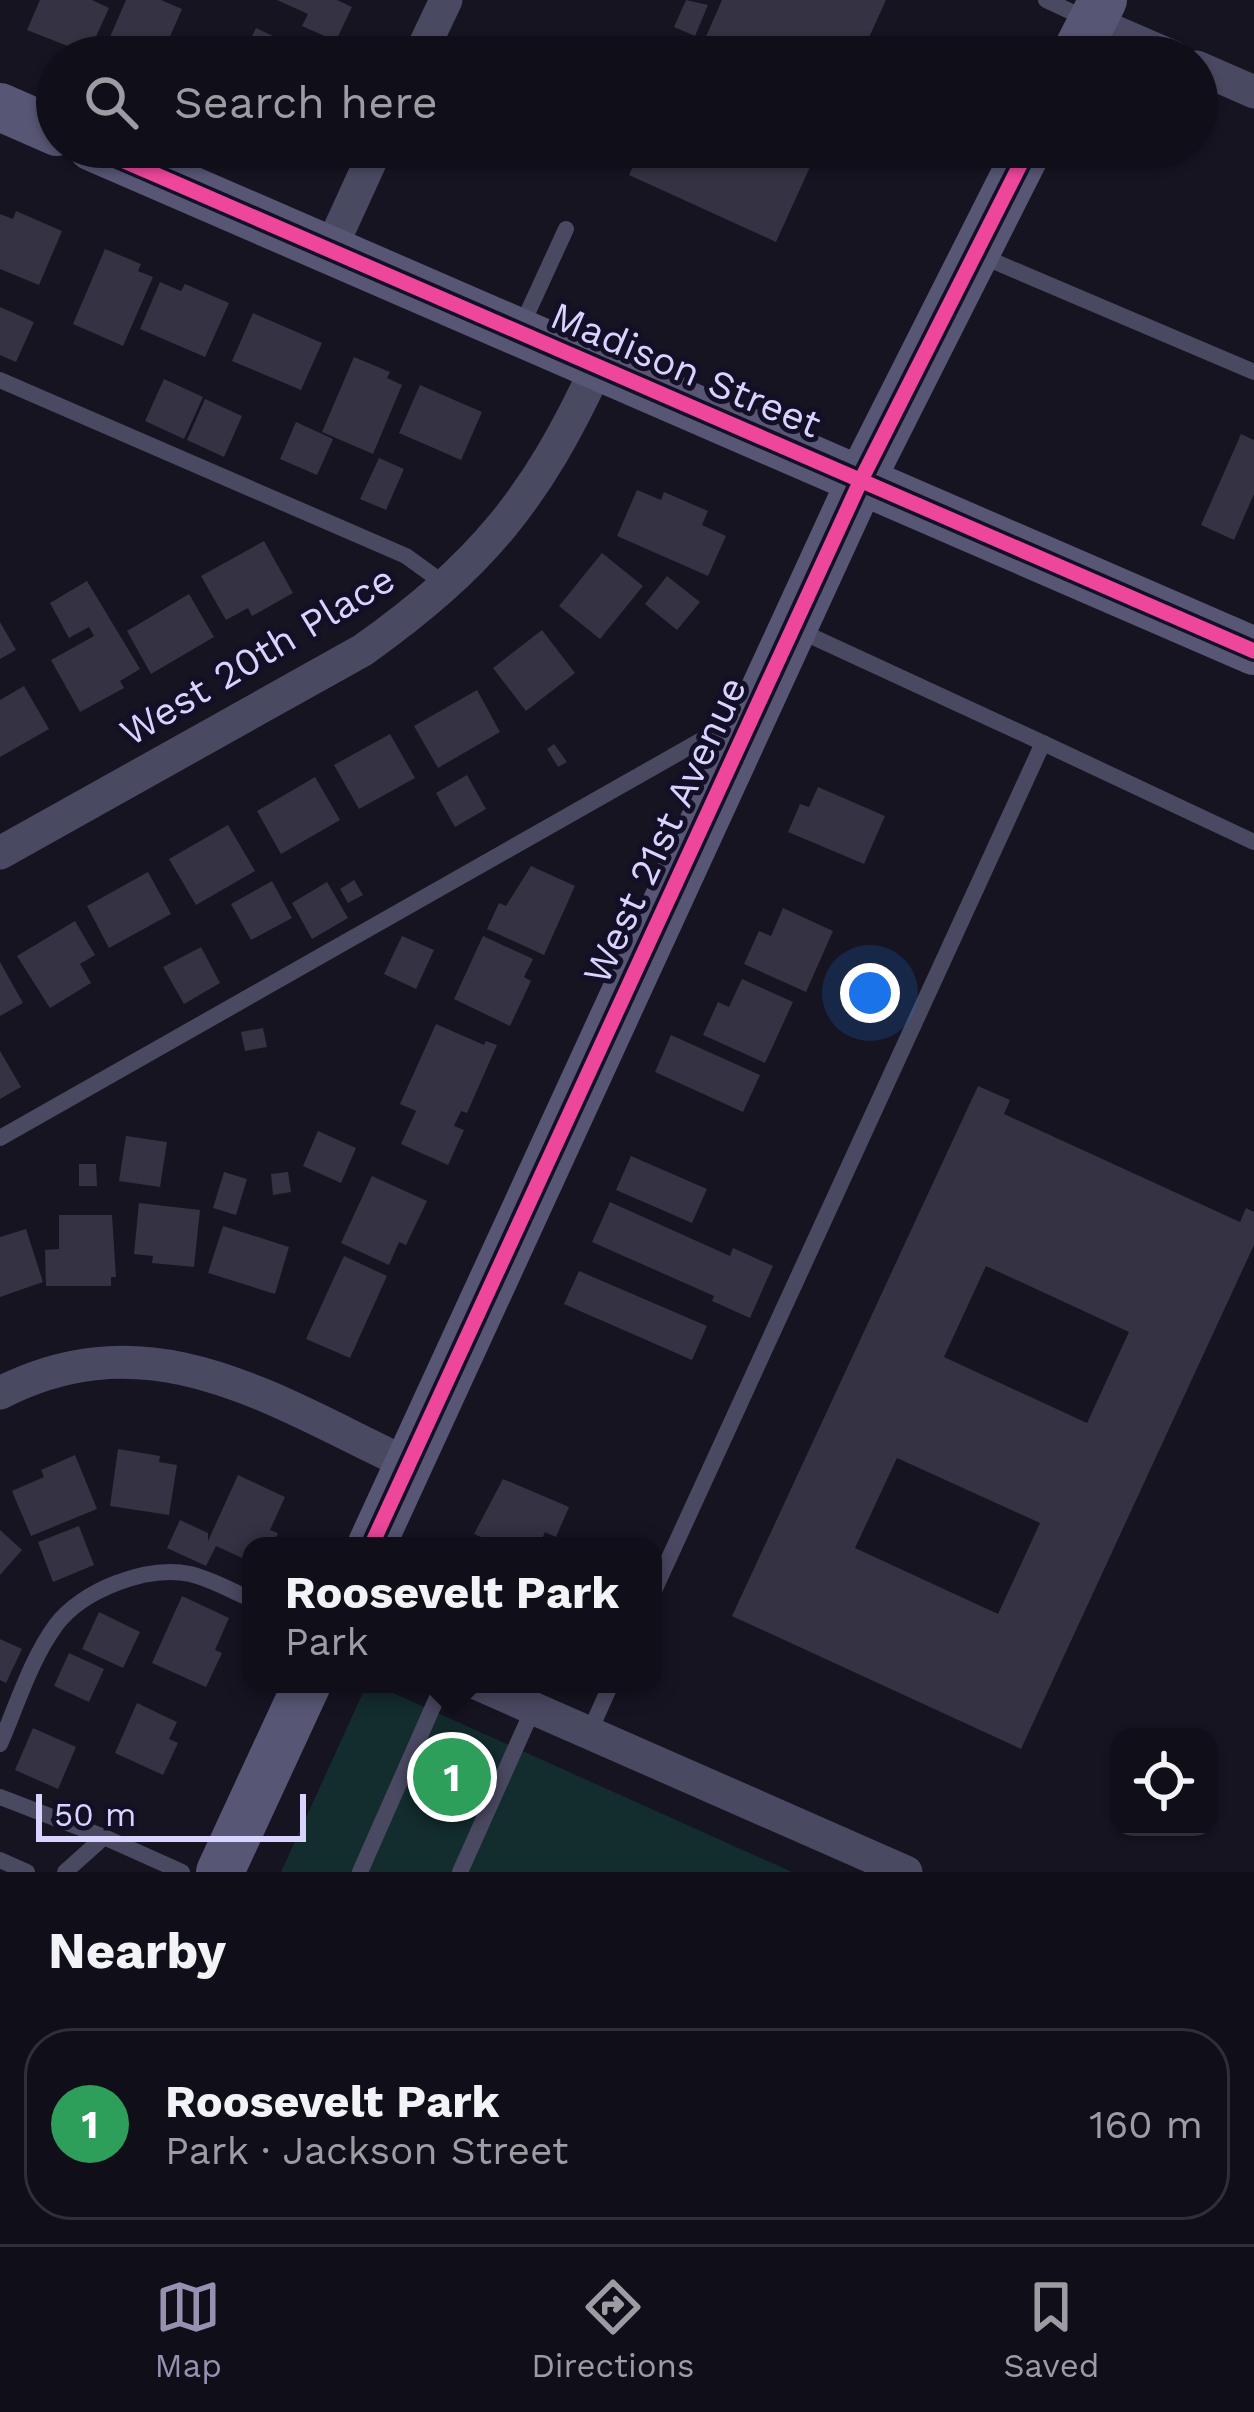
<!DOCTYPE html>
<html lang="en">
<head>
<meta charset="utf-8">
<style>
  body { margin:0; font-family:"Work Sans",sans-serif; background:#191822; color:#f1f3f6 }
  .controls { position:absolute; right:36px; bottom:36px; display:grid; overflow:hidden; border-radius:24px; box-shadow:0 3px 9px #0004 }
  .controls button { width:108px; height:108px; display:grid; place-items:center; padding:0; border:0; border-bottom:3px solid #302f38; background:#100f19; color:#f1f3f6; font:60px sans-serif }
  .scale { position:absolute; left:36px; bottom:30px; width:270px; box-sizing:border-box; padding-left:12px; border:6px solid #d9d4ff; border-top:0; font-size:33px; line-height:42px; white-space:nowrap; color:#d9d4ff; -webkit-text-stroke:9px #130f26; paint-order:stroke }
  .you { position:absolute; left:870px; top:993px; width:42px; height:42px; margin:-30px; border:9px solid #fff; border-radius:50%; background:#1a73e8; box-shadow:0 0 0 18px #1a73e833 }
  .badge { display:grid; place-items:center; width:78px; height:78px; border-radius:50%; background:#9591b1; color:#fff; font-size:39px; font-weight:700 }
  .pin { position:absolute; translate:-50% -50%; border:6px solid #fff; box-shadow:0 3px 12px #0006 }
  .popup { position:absolute; left:242px; top:1537px; width:420px; height:156px; box-sizing:border-box; display:grid; place-content:center; border-radius:24px; background:#100f19; filter:drop-shadow(0 3px 9px #0005); font-size:39px; white-space:nowrap; color:#9c9ca2 }
  .popup b { font-size:45px; color:#f1f3f6 }
  .popup::after { content:''; position:absolute; left:50%; top:100%; margin-left:-24px; border:24px solid transparent; border-top-color:#100f19 }
  .list { margin:0; padding:0; list-style:none }
  h2 { display:flex; justify-content:space-between; align-items:center; height:156px; margin:0; padding:0 48px; font-size:51px }
  h2 small { font-size:39px; font-weight:400; color:#9c9ca2 }
  .list li { display:grid; grid-template-columns:78px 1fr auto; gap:36px; align-items:center; box-sizing:border-box; height:192px; margin:0 24px 24px; padding:0 24px; border:3px solid #302f38; border-radius:48px }
  .list b { display:block; font-size:45px; white-space:nowrap }
  .list p { margin:0; font-size:39px; white-space:nowrap; color:#9c9ca2 }
  .list em { font-size:39px; font-style:normal; color:#9c9ca2 }
  .icon { flex:none; width:66px; height:66px; fill:none; stroke:currentColor; stroke-width:2; stroke-linecap:round; stroke-linejoin:round }
  .map { position:relative; flex:none; width:1254px; height:1872px; overflow:hidden }
  .search { position:absolute; background:#100f19; box-shadow:0 3px 9px #0004; left:36px; right:36px; top:36px; height:132px; display:flex; align-items:center; gap:30px; box-sizing:border-box; padding:0 42px; border-radius:66px; color:#9c9ca2; font-size:45px }
  .sheet { height:372px; background:#100f19 }
  nav { display:flex; justify-content:space-around; align-items:center; box-sizing:border-box; height:168px; border-top:3px solid #302f38; background:#100f19; font-size:33px; color:#9c9ca2 }
  nav a { display:grid; justify-items:center; gap:6px }
  nav .on { color:#9591b1 }
  .map>svg:first-child { display:block }
  .green { fill:#132c2d }
  .building { fill:#343243; fill-rule:evenodd }
  .lines { fill:none; stroke-linecap:round; stroke-linejoin:round }
  .lane { stroke:#4a4962; stroke-width:16 }
  .street { stroke:#4a4962; stroke-width:33 }
  .secondary { stroke:#575674; stroke-width:48 }
  .cycleway-casing { stroke:#130f26; stroke-width:22 }
  .cycleway { stroke:#ed469a; stroke-width:15 }
  .labels { text-anchor:middle; stroke-width:10; stroke-linejoin:round; paint-order:stroke }
  .street-label { font-size:39px; fill:#d9d4ff; stroke:#130f26 }
</style>
</head>
<body>
<div class="map">
<svg width="1254" height="1872" viewBox="0 0 1254 1872">
  <rect width="100%" height="100%" fill="#161421"/>
  <path class="green" d="M 367,1684 L 373,1684 L 792,1872 L 281,1872 Z"/>
  <g class="building">
    <path d="M 40,0 L 92,0 L 109,8 L 88,54 L 27,30 Z"/>
    <path d="M 126,0 L 161,0 L 182,9 L 161,57 L 112,57 L 103,53 Z"/>
    <path d="M 277,0 L 337,0 L 352,7 L 336,41 L 302,26 L 308,14 Z"/>
    <path d="M 686,0 L 708,5 L 695,36 L 674,27 Z"/>
    <path d="M 722,0 L 886,0 L 862,53 L 840,44 L 834,57 L 697,57 Z"/>
    <path d="M 256,28 L 318,57 L 242,57 Z"/>
    <path d="M 642,147 L 819,147 L 776,242 L 629,175 Z"/>
    <path d="M 16,211 L 62,231 L 39,285 L 0,269 L 0,214 L 13,219 Z"/>
    <path d="M 105,249 L 141,264 L 138,271 L 153,277 L 123,346 L 73,324 Z"/>
    <path d="M 160,282 L 181,291 L 185,284 L 229,303 L 205,357 L 140,329 Z"/>
    <path d="M 0,307 L 34,322 L 16,362 L 0,355 Z"/>
    <path d="M 253,313 L 322,343 L 301,390 L 232,361 Z"/>
    <path d="M 354,357 L 390,372 L 387,378 L 402,385 L 373,454 L 322,432 Z"/>
    <path d="M 164,379 L 203,397 L 184,439 L 145,421 Z"/>
    <path d="M 420,385 L 482,412 L 461,460 L 399,433 Z"/>
    <path d="M 205,399 L 242,416 L 224,457 L 187,440 Z"/>
    <path d="M 296,422 L 333,439 L 317,475 L 280,459 Z"/>
    <path d="M 1241,434 L 1254,440 L 1254,494 L 1234,540 L 1201,525 Z"/>
    <path d="M 379,458 L 404,469 L 386,510 L 360,499 Z"/>
    <path d="M 637,490 L 661,500 L 664,492 L 708,511 L 702,525 L 726,536 L 708,576 L 617,536 Z"/>
    <path d="M 264,541 L 293,593 L 252,616 L 248,608 L 226,620 L 201,576 Z"/>
    <path d="M 602,553 L 643,586 L 600,639 L 559,606 Z"/>
    <path d="M 667,576 L 700,602 L 677,630 L 645,604 Z"/>
    <path d="M 87,581 L 140,669 L 120,681 L 124,688 L 80,712 L 51,660 L 94,636 L 89,627 L 69,638 L 50,603 Z"/>
    <path d="M 189,594 L 214,637 L 151,674 L 127,631 Z"/>
    <path d="M 0,622 L 16,650 L 0,659 Z"/>
    <path d="M 542,630 L 575,673 L 526,711 L 493,668 Z"/>
    <path d="M 24,686 L 49,729 L 0,757 L 0,700 Z"/>
    <path d="M 477,690 L 500,732 L 438,768 L 414,726 Z"/>
    <path d="M 390,734 L 415,778 L 359,809 L 334,765 Z"/>
    <path d="M 554,744 L 567,762 L 558,767 L 547,749 Z"/>
    <path d="M 467,775 L 486,809 L 455,827 L 436,793 Z"/>
    <path d="M 315,777 L 340,820 L 281,854 L 257,811 Z"/>
    <path d="M 818,787 L 885,816 L 864,864 L 788,832 L 800,804 L 809,807 Z"/>
    <path d="M 228,825 L 255,871 L 196,905 L 169,859 Z"/>
    <path d="M 531,866 L 575,886 L 544,955 L 487,929 L 499,903 L 506,906 Z"/>
    <path d="M 148,872 L 171,914 L 109,948 L 87,906 Z"/>
    <path d="M 354,880 L 363,895 L 348,903 L 340,889 Z"/>
    <path d="M 272,881 L 292,918 L 251,940 L 231,904 Z"/>
    <path d="M 327,882 L 348,918 L 312,939 L 292,903 Z"/>
    <path d="M 783,908 L 833,931 L 806,992 L 744,964 L 759,931 L 771,936 Z"/>
    <path d="M 75,921 L 95,955 L 80,964 L 91,983 L 50,1008 L 17,956 Z"/>
    <path d="M 402,936 L 434,950 L 416,989 L 384,974 Z"/>
    <path d="M 483,936 L 533,959 L 524,977 L 531,981 L 510,1026 L 454,999 Z"/>
    <path d="M 201,947 L 220,983 L 184,1004 L 163,967 Z"/>
    <path d="M 0,962 L 23,1003 L 0,1016 Z"/>
    <path d="M 742,979 L 793,1002 L 765,1063 L 703,1035 L 718,1002 L 729,1007 Z"/>
    <path d="M 436,1024 L 484,1045 L 486,1041 L 497,1045 L 467,1113 L 461,1111 L 454,1126 L 464,1130 L 448,1165 L 401,1144 L 416,1111 L 400,1104 Z"/>
    <path d="M 263,1028 L 267,1047 L 245,1051 L 241,1032 Z"/>
    <path d="M 671,1035 L 760,1075 L 743,1112 L 655,1072 Z"/>
    <path d="M 0,1051 L 21,1087 L 0,1099 Z"/>
    <path d="M 978,1086 L 1010,1100 L 1004,1114 L 1240,1222 L 1246,1208 L 1254,1212 L 1254,1245 L 1021,1749 L 732,1616 ZM 986,1266 L 1129,1332 L 1087,1423 L 944,1357 ZM 897,1458 L 1040,1523 L 998,1614 L 855,1548 Z"/>
    <path d="M 318,1131 L 356,1148 L 341,1183 L 303,1166 Z"/>
    <path d="M 126,1136 L 167,1142 L 160,1187 L 119,1181 Z"/>
    <path d="M 631,1156 L 707,1189 L 692,1223 L 616,1190 Z"/>
    <path d="M 79,1164 L 96,1164 L 97,1186 L 79,1186 Z"/>
    <path d="M 224,1172 L 247,1179 L 236,1215 L 213,1208 Z"/>
    <path d="M 288,1172 L 291,1192 L 273,1195 L 271,1174 Z"/>
    <path d="M 372,1176 L 427,1201 L 406,1245 L 399,1242 L 389,1265 L 341,1243 Z"/>
    <path d="M 610,1202 L 730,1256 L 733,1248 L 773,1266 L 750,1318 L 712,1301 L 714,1296 L 592,1242 Z"/>
    <path d="M 139,1203 L 200,1210 L 194,1267 L 152,1263 L 153,1256 L 134,1254 Z"/>
    <path d="M 59,1215 L 112,1215 L 116,1277 L 111,1277 L 111,1286 L 46,1286 L 45,1250 L 59,1249 Z"/>
    <path d="M 223,1226 L 289,1247 L 275,1294 L 208,1273 Z"/>
    <path d="M 26,1229 L 43,1282 L 0,1297 L 0,1237 Z"/>
    <path d="M 344,1256 L 387,1276 L 350,1358 L 306,1339 Z"/>
    <path d="M 579,1271 L 707,1326 L 692,1360 L 564,1304 Z"/>
    <path d="M 118,1449 L 160,1456 L 159,1462 L 177,1465 L 169,1515 L 110,1506 Z"/>
    <path d="M 75,1455 L 97,1509 L 31,1536 L 12,1491 L 44,1477 L 41,1470 Z"/>
    <path d="M 238,1475 L 285,1497 L 270,1530 L 278,1533 L 272,1546 L 251,1546 L 251,1562 L 216,1546 L 206,1566 L 167,1548 L 180,1520 L 208,1533 L 208,1541 Z"/>
    <path d="M 503,1479 L 569,1507 L 556,1537 L 545,1532 L 539,1546 L 502,1546 L 474,1534 Z"/>
    <path d="M 79,1526 L 94,1565 L 53,1582 L 38,1542 Z"/>
    <path d="M 0,1530 L 22,1550 L 0,1575 Z"/>
    <path d="M 182,1596 L 229,1618 L 215,1650 L 222,1653 L 206,1687 L 152,1663 Z"/>
    <path d="M 99,1612 L 140,1632 L 123,1668 L 82,1649 Z"/>
    <path d="M 0,1639 L 22,1649 L 6,1683 L 0,1680 Z"/>
    <path d="M 69,1653 L 104,1669 L 89,1702 L 54,1686 Z"/>
    <path d="M 137,1703 L 177,1722 L 169,1739 L 178,1743 L 163,1775 L 115,1753 Z"/>
    <path d="M 33,1728 L 76,1747 L 58,1789 L 15,1770 Z"/>
  </g>
  <g class="lines">
    <g class="lane">
      <path d="M 1046,0 L 1091,21"/>
      <path d="M 979,255 L 1254,372"/>
      <path d="M 521,327 L 566,229"/>
      <path d="M 0,380 L 406,556 L 446,585"/>
      <path d="M 1043,743 L 1254,842"/>
      <path d="M 0,1138 L 735,721"/>
      <path d="M 653,1593 L 1043,743 L 798,630"/>
      <path d="M 589,1733 L 611,1684"/>
      <path d="M 0,1744 C 17,1705 31,1659 56,1625 C 82,1590 147,1565 190,1574 C 211,1579 232,1591 251,1599"/>
      <path d="M 0,1797 L 104,1837"/>
      <path d="M 0,1860 L 27,1872"/>
      <path d="M 65,1872 L 104,1837 L 182,1872"/>
      <path d="M 360,1872 L 443,1684"/>
      <path d="M 460,1872 L 533,1709"/>
    </g>
    <g class="street">
      <path d="M 1092,22 L 1173,57"/>
      <path d="M 419,57 L 446,0"/>
      <path d="M 1197,67 L 1254,92"/>
      <path d="M 330,250 L 377,147"/>
      <path d="M 0,853 L 363,650 C 482,565 536,499 597,367"/>
      <path d="M 0,1393 C 151,1316 272,1400 408,1464"/>
      <path d="M 478,1684 L 906,1872"/>
    </g>
    <g class="secondary">
      <path d="M 1074,57 L 1103,0"/>
      <path d="M 0,107 L 57,132"/>
      <path d="M 92,147 L 1254,651"/>
      <path d="M 371,1546 L 861,480 L 1029,147"/>
      <path d="M 220,1872 L 307,1684"/>
    </g>
    <defs>
      <g id="cycleway">
        <path d="M 92,147 L 1254,651"/>
        <path d="M 371,1546 L 861,480 L 1029,147"/>
      </g>
    </defs>
    <use href="#cycleway" class="cycleway-casing"/>
    <use href="#cycleway" class="cycleway"/>
  </g>
  <g class="labels">
    <g class="street-label">
      <text transform="translate(686 369) rotate(23)" y="14">Madison Street</text>
      <text transform="translate(257 655) rotate(-31)" y="14">West 20th Place</text>
      <text transform="translate(664 830) rotate(-65)" y="14">West 21st Avenue</text>
    </g>
  </g>
</svg>
<div class="controls">
<button><svg class="icon" aria-label="locate" viewBox="0 0 24 24"><circle cx="12" cy="12" r="6"/><path d="M12 2v4M12 18v4M2 12h4M18 12h4"/></svg></button>
</div>
<div class="scale">50 m</div>
<div class="you"></div>
<div class="pin badge" style="left:452px;top:1777px;background:#2e9e5b">1</div>
<div class="popup"><b>Roosevelt Park</b>Park</div>
<div class="search"><svg class="icon" aria-label="search" viewBox="0 0 24 24"><circle cx="10" cy="10" r="6"/><path d="M15 15l6 6"/></svg>Search here</div>
</div>
<section class="sheet">
<h2>Nearby<small></small></h2>
<ul class="list">
<li><span class="badge" style="background:#2e9e5b">1</span><div><b>Roosevelt Park</b><p>Park · Jackson Street</p></div><em>160 m</em></li>
</ul>
</section>
<nav>
<a class="on"><svg class="icon" aria-label="map" viewBox="0 0 24 24"><path d="M3 6l6-2 6 2 6-2v14l-6 2-6-2-6 2zM9 4v14M15 6v14"/></svg>Map</a>
<a><svg class="icon" aria-label="directions" viewBox="0 0 24 24"><path d="M12 3l9 9-9 9-9-9zM9 14v-3h6M13 9l2 2-2 2"/></svg>Directions</a>
<a><svg class="icon" aria-label="saved" viewBox="0 0 24 24"><path d="M7 4h10v16l-5-4-5 4z"/></svg>Saved</a>
</nav>
</body>
</html>
